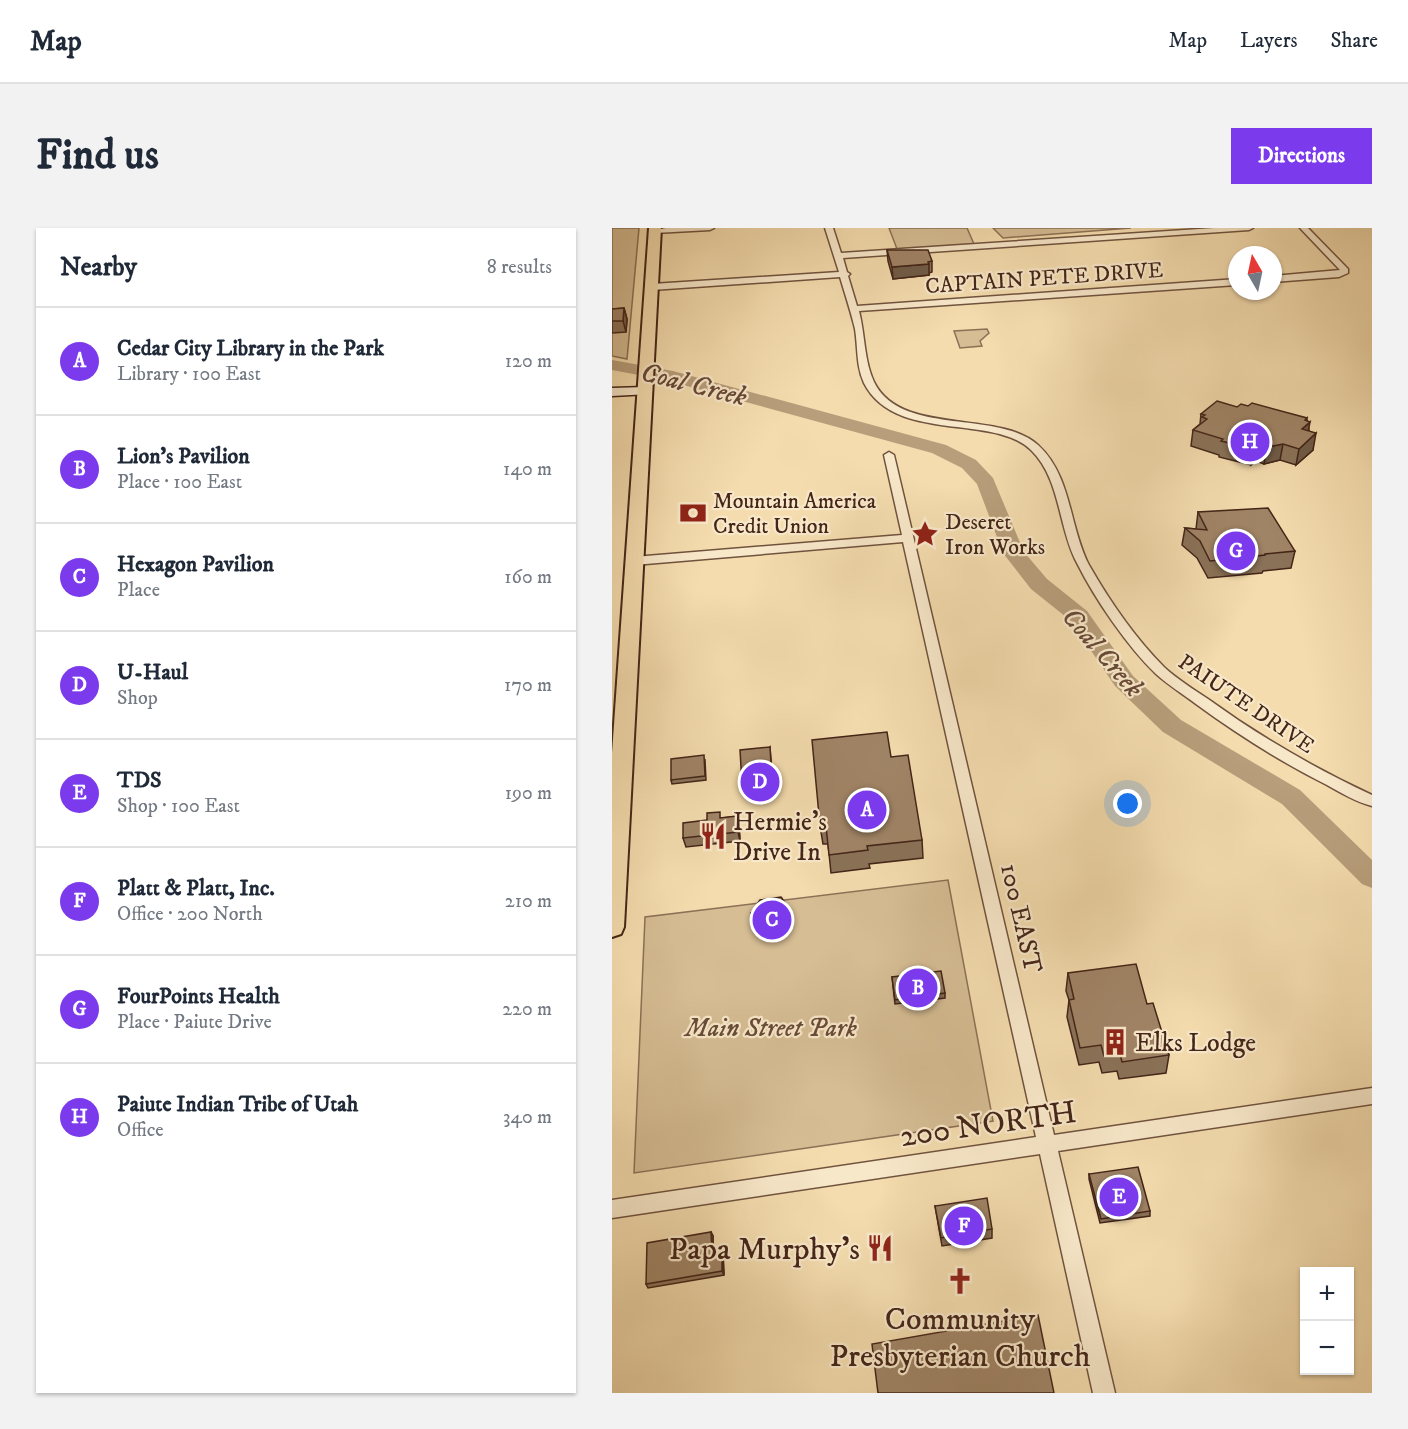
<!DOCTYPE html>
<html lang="en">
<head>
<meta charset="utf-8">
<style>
  body { margin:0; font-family:"IM FELL DW Pica",serif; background:#f2f2f3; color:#1f2937 }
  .controls { position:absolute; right:18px; bottom:18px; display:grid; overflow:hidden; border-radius:0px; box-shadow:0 2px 4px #0004 }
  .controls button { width:54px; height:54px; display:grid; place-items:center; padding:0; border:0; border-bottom:2px solid #e0e1e3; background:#fff; color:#1f2937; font:30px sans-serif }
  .compass { position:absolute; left:616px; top:18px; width:54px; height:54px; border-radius:50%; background:#fff; box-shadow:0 2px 4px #0004; rotate:351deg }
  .you { position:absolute; left:516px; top:576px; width:21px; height:21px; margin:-15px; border:4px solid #fff; border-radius:50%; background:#1a73e8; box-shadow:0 0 0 9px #1a73e833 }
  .badge { display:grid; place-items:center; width:39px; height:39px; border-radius:50%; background:#7c3aed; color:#fff; font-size:20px; font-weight:700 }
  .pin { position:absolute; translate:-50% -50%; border:3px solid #fff; box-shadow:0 2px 6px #0006 }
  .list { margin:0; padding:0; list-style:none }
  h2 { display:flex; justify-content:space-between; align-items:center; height:78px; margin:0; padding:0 24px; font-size:26px }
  h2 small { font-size:20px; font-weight:400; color:#747a83 }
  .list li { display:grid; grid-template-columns:39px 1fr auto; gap:18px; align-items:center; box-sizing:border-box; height:108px; padding:0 24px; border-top:2px solid #e0e1e3 }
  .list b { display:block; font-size:22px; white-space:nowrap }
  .list p { margin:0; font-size:20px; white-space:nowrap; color:#747a83 }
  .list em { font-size:20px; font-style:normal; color:#747a83 }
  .map { position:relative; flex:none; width:760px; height:1165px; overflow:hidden; border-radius:0px }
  header { display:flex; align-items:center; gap:36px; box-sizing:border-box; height:84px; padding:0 30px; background:#fff; border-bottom:2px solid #e0e1e3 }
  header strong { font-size:28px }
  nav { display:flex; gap:33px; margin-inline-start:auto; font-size:21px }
  .intro { display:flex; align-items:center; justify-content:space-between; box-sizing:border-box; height:144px; padding:0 36px }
  h1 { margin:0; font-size:42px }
  .button { padding:15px 27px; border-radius:0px; background:#7c3aed; color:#fff; font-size:21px; font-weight:700 }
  main { display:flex; gap:36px; padding:0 36px }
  aside { flex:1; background:#fff; border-radius:0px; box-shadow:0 2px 4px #0004 }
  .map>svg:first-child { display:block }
  .green { fill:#d6bd94; stroke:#8d7156; stroke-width:1.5 }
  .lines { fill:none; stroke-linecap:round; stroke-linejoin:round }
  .river { fill:#b89e7b; fill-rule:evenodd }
  .minor-casing { stroke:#70533e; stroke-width:3 }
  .secondary-casing { stroke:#442518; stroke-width:3 }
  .primary-casing { stroke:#442518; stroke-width:4 }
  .minor { fill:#f8e8ca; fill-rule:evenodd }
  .secondary { fill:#f8e8ca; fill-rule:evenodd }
  .primary { fill:#f4dcae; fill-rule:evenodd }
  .wall { fill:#8a7258; stroke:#442518; stroke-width:1.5 }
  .shaded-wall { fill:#705c47; stroke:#442518; stroke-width:1.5 }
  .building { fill:#a08466; stroke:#442518; stroke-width:1.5 }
  .labels { text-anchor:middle; stroke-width:4.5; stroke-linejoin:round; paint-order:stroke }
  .far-street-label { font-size:22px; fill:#442518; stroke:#f8e8ca }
  .far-poi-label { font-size:22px; fill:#442518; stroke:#f8e8ca; text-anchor:start }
  .poi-label { font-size:26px; fill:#442518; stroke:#f8e8ca; text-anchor:start }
  .street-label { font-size:26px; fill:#442518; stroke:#f8e8ca }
  .park-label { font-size:26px; font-style:italic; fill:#684b37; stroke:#f8e8ca }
  .water-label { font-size:27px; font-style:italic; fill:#674936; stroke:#f8e8ca }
  .near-street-label { font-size:32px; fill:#442518; stroke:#f8e8ca }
  .near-poi-label { font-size:32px; fill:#442518; stroke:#f8e8ca; text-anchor:end }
</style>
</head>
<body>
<header>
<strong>Map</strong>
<nav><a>Map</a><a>Layers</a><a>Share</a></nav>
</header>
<div class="intro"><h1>Find us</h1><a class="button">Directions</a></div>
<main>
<aside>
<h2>Nearby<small>8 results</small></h2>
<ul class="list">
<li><span class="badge">A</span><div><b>Cedar City Library in the Park</b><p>Library · 100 East</p></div><em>120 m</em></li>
<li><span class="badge">B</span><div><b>Lion's Pavilion</b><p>Place · 100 East</p></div><em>140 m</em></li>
<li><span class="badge">C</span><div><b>Hexagon Pavilion</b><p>Place</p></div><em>160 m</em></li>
<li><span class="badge">D</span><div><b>U-Haul</b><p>Shop</p></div><em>170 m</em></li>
<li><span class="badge">E</span><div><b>TDS</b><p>Shop · 100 East</p></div><em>190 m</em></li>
<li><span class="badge">F</span><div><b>Platt &amp; Platt, Inc.</b><p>Office · 200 North</p></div><em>210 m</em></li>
<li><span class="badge">G</span><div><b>FourPoints Health</b><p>Place · Paiute Drive</p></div><em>220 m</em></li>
<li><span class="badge">H</span><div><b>Paiute Indian Tribe of Utah</b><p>Office</p></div><em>340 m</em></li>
</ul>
</aside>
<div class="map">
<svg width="760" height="1165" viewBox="0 0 760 1165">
  <rect width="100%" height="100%" fill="#f4dcae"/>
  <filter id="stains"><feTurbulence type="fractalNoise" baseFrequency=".00333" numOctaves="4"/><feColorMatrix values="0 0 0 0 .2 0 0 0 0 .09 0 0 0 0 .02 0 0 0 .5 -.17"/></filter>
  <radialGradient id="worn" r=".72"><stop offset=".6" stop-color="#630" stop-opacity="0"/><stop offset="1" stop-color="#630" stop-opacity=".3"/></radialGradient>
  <g class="green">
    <path d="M 0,0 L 27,0 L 15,131 L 0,128 Z"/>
    <path d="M 277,0 L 355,0 L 362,16 L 285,21 Z"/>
    <path d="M 381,0 L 519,0 L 391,10 Z"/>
    <path d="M 375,101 L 377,105 L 368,113 L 370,118 L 348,120 L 342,103 Z"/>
    <path d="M 336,652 L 381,893 L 22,945 L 33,689 Z"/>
  </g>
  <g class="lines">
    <path class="river" d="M 0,132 L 61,143 L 334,217 L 364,232 L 381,250 L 412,324 L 435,351 L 475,383 L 521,448 L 569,492 L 688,562 L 760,632 L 760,660 L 750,656 L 670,576 L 551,504 L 503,458 L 459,393 L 419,361 L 391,325 L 365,256 L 350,240 L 320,225 L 53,152 L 0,142 Z"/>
    <defs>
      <g id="minor">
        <path d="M 102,0 L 98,2 L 43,5 L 39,3 L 54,0 Z"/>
        <path d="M 213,0 L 221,0 L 229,25 L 602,0 L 641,0 L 637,2 L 231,30 L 235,44 L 238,46 L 236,48 L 245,78 L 625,51 L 625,57 L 247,83 C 253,106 252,133 262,154 C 289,209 386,181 426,217 C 460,248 457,299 477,337 C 497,372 523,410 552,439 C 565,451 581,461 596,471 C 647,508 702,540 760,567 L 760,578 C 744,574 729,565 715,557 C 669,534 625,506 584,476 C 571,466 556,457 544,446 C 515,418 483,371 465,335 C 446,300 449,251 419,222 C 381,185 283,216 252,155 C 244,138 246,119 243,101 C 239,84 233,66 228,49 L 40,62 L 36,59 L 40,56 L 227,44 Z"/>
        <path d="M 688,0 L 696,0 L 736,41 L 736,45 L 727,49 L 661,54 L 661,48 L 728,42 Z"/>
        <path d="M 277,224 L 282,227 L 442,907 L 760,860 L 760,876 L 446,923 L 503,1165 L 481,1165 L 428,926 L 0,990 L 0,972 L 424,909 L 291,314 L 22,337 L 16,333 L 22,329 L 290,307 L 272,227 Z"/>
      </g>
      <path id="secondary" d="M 33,159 L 38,160 L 40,163 L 38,166 L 0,168 L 0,160 Z"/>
      <path id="primary" d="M 37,0 L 49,0 L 12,699 L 9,706 L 0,709 L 0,525 Z"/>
    </defs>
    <use href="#minor" class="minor-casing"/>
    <use href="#secondary" class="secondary-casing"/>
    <use href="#primary" class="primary-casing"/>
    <use href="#minor" class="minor"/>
    <use href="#secondary" class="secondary"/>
    <use href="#primary" class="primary"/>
  </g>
  <g class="wall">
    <path d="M 275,22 L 320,33 L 320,44 L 317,45 L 317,47 L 281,51 L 276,33 Z"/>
    <path d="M 12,80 L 15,91 L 14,104 L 0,105 L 0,81 Z"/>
    <path d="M 625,179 L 695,192 L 701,222 L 684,237 L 668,232 L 652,236 L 644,233 L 639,237 L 607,229 L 607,227 L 579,218 L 581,202 L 588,196 L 589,186 Z"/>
    <path d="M 586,284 L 683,323 L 679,340 L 651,343 L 650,345 L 596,350 L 585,330 L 570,317 L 573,300 L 584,301 Z"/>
    <path d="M 158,519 L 161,557 L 131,560 L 130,556 Z"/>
    <path d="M 279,529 L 310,612 L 311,630 L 257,636 L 258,640 L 219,645 L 216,616 L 211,616 L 208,598 Z"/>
    <path d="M 93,532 L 94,552 L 60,556 L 59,552 Z"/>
    <path d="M 125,588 L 127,597 L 128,613 L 74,619 L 71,610 L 95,592 Z"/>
    <path d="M 139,685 L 179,691 L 169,704 L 148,706 L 141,694 Z"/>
    <path d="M 456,745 L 535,776 L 557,827 L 554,845 L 507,851 L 505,843 L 490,845 L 487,834 L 467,837 L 455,789 L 457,772 L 454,763 Z"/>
    <path d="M 280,749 L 333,765 L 333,770 L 283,776 Z"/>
    <path d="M 477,946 L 538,983 L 538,988 L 488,995 L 477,951 Z"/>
    <path d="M 323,978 L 380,1001 L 380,1010 L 330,1018 Z"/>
    <path d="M 99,1004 L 101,1008 L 101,1023 L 110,1021 L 111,1025 L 112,1047 L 36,1060 L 34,1056 Z"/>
  </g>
  <g class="shaded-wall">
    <path d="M 317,36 L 317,47 L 281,51 L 280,39 Z"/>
    <path d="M 12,80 L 15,91 L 14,104 L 11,93 Z"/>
    <path d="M 695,190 L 694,198 L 698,194 L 695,210 L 687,217 L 693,192 Z"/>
    <path d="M 704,205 L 701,222 L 684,237 L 687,221 Z"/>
    <path d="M 647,216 L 644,233 L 639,237 L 642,221 Z"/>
    <path d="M 671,216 L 668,232 L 652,236 L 655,219 Z"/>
    <path d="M 125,588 L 127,597 L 128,613 L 126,604 Z"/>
    <path d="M 178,682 L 179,691 L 169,704 L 167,694 Z"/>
    <path d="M 99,1004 L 101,1008 L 101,1027 L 100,1023 Z"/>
    <path d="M 110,1021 L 111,1025 L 112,1047 L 110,1043 Z"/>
  </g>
  <g class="building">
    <path d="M 275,22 L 316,22 L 320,33 L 316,34 L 317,36 L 280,39 Z"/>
    <path d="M 12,80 L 11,93 L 0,93 L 0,81 Z"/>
    <path d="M 605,173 L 625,179 L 629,176 L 636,178 L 640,175 L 695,190 L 693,192 L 698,194 L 690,201 L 704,205 L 687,221 L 671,216 L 655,219 L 647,216 L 642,221 L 609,213 L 611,211 L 581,202 L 595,191 L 590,189 L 593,187 L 589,186 Z"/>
    <path d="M 656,280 L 683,323 L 653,326 L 653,327 L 598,333 L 588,313 L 573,300 L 595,302 L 586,284 Z"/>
    <path d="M 275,504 L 279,529 L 296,527 L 310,612 L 255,618 L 256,622 L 217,627 L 214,598 L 208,598 L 200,512 Z"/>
    <path d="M 158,519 L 160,552 L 130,556 L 128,522 Z"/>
    <path d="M 92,527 L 93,548 L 59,552 L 59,531 Z"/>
    <path d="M 108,584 L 108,590 L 125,588 L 126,604 L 71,610 L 71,595 L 95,592 L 95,585 Z"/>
    <path d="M 169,669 L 178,682 L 167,694 L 146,697 L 139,685 L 148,672 Z"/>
    <path d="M 524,736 L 535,776 L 541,775 L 557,827 L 510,834 L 508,826 L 492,828 L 489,817 L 468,820 L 457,772 L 462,771 L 456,745 Z"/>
    <path d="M 329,743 L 333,765 L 283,772 L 280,749 Z"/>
    <path d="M 526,939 L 538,983 L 489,991 L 477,946 Z"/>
    <path d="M 375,970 L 380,1001 L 329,1010 L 323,978 Z"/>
    <path d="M 99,1004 L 100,1023 L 110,1021 L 110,1043 L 34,1056 L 35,1015 Z"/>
    <path d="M 426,1087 L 442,1165 L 266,1165 L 260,1116 Z"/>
  </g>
  <defs>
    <symbol id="bank-bare" viewBox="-9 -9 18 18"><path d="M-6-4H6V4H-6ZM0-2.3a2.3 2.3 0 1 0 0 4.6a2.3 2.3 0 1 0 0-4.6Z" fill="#8f2418" stroke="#f8e8ca" stroke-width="2.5" paint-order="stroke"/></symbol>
    <symbol id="sight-bare" viewBox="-9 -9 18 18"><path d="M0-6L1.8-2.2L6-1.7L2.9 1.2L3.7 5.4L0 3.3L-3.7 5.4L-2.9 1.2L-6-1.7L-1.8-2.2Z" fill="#8f2418" stroke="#f8e8ca" stroke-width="2.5" paint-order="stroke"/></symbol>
    <symbol id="restaurant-bare" viewBox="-9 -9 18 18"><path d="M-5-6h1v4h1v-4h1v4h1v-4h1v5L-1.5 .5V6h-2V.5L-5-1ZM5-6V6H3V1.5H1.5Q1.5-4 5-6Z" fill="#8f2418" stroke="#f8e8ca" stroke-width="2.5" paint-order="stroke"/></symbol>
    <symbol id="building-bare" viewBox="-9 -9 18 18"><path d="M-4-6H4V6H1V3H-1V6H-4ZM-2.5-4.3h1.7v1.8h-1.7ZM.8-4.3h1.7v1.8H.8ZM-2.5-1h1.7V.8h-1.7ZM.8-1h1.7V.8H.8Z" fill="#8f2418" stroke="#f8e8ca" stroke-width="2.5" paint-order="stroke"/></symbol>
    <symbol id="church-bare" viewBox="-9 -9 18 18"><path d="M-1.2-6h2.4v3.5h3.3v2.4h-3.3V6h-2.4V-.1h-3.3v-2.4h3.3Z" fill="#8f2418" stroke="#f8e8ca" stroke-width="2.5" paint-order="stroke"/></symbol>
  </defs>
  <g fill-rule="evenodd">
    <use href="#bank-bare" x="62" y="266" width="38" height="38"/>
    <use href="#sight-bare" x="294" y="287" width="38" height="38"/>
    <use href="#restaurant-bare" x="82" y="589" width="38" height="38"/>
    <use href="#building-bare" x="484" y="795" width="38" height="38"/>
    <use href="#restaurant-bare" x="249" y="1001" width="38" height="38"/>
    <use href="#church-bare" x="329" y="1034" width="38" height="38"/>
  </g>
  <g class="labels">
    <g class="far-street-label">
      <text transform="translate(432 49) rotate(-4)" y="8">CAPTAIN PETE DRIVE</text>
      <text transform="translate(635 475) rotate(34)" y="8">PAIUTE DRIVE</text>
    </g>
    <g class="far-poi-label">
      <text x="101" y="280">Mountain America<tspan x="101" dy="25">Credit Union</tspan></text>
      <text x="333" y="301">Deseret<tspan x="333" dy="25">Iron Works</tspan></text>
    </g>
    <g class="poi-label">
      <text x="121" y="602">Hermie's<tspan x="121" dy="30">Drive In</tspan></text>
      <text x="523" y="823">Elks Lodge</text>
    </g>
    <g class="street-label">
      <text transform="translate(410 690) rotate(77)" y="9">100 EAST</text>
    </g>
    <g class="park-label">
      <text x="159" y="808">Main Street Park</text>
    </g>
    <g class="water-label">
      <text transform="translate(82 156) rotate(14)" y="9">Coal Creek</text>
      <text transform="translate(491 424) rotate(49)" y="9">Coal Creek</text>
    </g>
    <g class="near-street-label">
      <text transform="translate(376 895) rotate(-8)" y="11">200 NORTH</text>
    </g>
    <g class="near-poi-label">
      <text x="248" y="1031">Papa Murphy's</text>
      <text x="348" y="1101" text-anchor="middle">Community<tspan x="348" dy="37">Presbyterian Church</tspan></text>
    </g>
  </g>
  <rect width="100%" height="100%" filter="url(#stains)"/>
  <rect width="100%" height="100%" fill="url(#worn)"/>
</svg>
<div class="controls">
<button>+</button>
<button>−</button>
</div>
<svg class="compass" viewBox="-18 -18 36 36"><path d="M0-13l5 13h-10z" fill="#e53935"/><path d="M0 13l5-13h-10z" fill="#747a83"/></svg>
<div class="you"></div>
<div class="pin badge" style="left:255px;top:582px">A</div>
<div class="pin badge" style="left:306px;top:760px">B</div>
<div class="pin badge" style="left:160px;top:692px">C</div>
<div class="pin badge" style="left:148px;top:554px">D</div>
<div class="pin badge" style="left:507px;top:969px">E</div>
<div class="pin badge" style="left:352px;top:998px">F</div>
<div class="pin badge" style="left:624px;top:323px">G</div>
<div class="pin badge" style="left:638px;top:214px">H</div>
</div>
</main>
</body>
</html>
